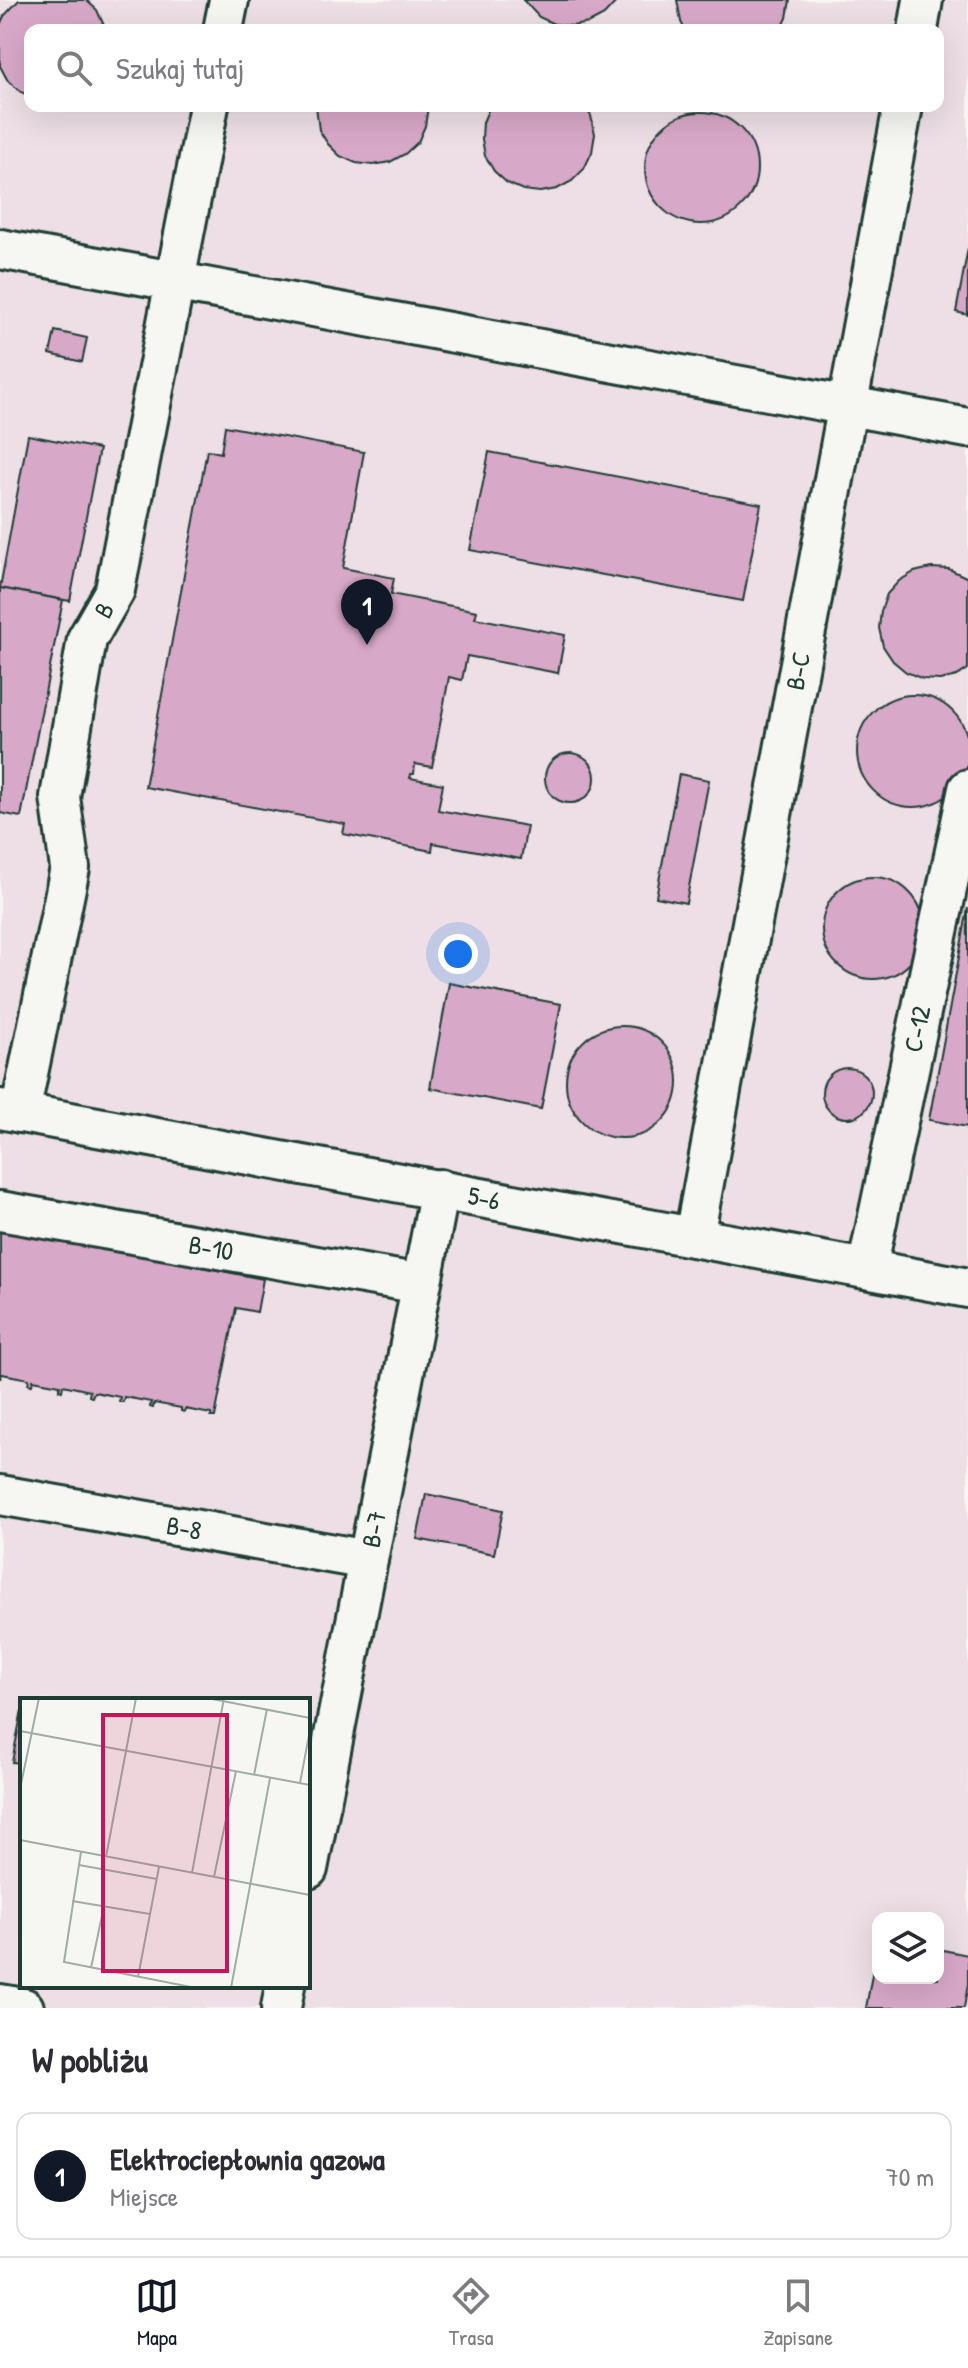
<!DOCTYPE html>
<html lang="pl">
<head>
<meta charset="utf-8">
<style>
  body { margin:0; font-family:"Patrick Hand",sans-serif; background:#f2f2f3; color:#2b2b33 }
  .controls { position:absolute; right:24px; bottom:24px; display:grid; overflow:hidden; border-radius:16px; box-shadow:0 8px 32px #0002 }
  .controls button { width:72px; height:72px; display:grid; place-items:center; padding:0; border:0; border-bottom:2px solid #e1e1e2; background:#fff; color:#2b2b33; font:40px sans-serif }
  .you { position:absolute; left:458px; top:954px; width:28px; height:28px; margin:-20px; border:6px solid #fff; border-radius:50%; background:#1a73e8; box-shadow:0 0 0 12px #1a73e833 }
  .badge { display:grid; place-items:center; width:52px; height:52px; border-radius:50%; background:#111827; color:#fff; font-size:26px; font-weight:700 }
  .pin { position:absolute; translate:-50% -66px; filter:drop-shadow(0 2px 4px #0008) }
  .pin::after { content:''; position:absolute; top:42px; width:28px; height:24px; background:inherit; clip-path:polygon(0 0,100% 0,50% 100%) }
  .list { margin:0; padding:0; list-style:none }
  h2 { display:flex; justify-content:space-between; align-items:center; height:104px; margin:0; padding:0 32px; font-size:34px }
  h2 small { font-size:26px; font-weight:400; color:#7c7c81 }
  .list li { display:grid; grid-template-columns:52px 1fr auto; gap:24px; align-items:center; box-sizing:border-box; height:128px; margin:0 16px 16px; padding:0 16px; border:2px solid #e1e1e2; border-radius:16px }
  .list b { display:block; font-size:30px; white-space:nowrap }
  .list p { margin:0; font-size:26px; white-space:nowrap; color:#7c7c81 }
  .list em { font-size:26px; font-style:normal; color:#7c7c81 }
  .icon { flex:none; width:44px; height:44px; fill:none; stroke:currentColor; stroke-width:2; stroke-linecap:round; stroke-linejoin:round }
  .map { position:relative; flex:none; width:968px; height:2008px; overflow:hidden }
  .search { position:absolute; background:#fff; box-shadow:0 8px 32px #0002; left:24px; right:24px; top:24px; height:88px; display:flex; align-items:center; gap:20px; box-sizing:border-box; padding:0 28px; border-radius:16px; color:#7c7c81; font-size:30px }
  .sheet { height:248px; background:#fff }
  nav { display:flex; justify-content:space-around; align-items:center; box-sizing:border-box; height:112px; border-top:2px solid #e1e1e2; background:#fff; font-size:22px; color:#7c7c81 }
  nav a { display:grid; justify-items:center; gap:4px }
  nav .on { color:#111827 }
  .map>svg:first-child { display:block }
  .built { fill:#eddfe5; fill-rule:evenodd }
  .building { fill:#d8a8c8; stroke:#1f3d34; stroke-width:2 }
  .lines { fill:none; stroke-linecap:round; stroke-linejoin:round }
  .minor-casing { stroke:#1f3d34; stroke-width:44 }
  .minor { stroke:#f6f6f2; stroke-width:38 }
  .labels { text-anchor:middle; stroke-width:6; stroke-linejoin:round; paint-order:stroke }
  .street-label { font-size:26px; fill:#1f3d34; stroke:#f6f6f2 }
  .inset-road { fill:none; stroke:#a0aca6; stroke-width:2 }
  .view { fill:#c2185b; fill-opacity:0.15; stroke:#c2185b; stroke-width:4 }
  .inset-edge { fill:none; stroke:#1f3d34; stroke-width:4 }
</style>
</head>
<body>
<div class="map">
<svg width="968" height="2008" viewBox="0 0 968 2008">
  <rect width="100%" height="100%" fill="#f6f6f2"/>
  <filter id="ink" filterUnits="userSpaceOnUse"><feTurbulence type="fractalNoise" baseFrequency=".0125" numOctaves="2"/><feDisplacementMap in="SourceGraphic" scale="16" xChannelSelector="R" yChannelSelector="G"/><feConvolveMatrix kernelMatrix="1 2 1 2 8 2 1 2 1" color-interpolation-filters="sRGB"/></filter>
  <g filter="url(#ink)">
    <path class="built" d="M 0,0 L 968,0 L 968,2008 L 0,2008 ZM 30,30 L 938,30 L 938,106 L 30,106 ZM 22,1700 L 308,1700 L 308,1986 L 22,1986 ZM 878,1918 L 938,1918 L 938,1978 L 878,1978 Z"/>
    <g class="building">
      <path d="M 19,0 L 86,0 L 97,10 L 106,30 L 30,30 L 30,96 L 21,92 L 8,81 L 0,66 L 0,25 L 4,16 Z"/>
      <path d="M 523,0 L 618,0 L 604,15 L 589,23 L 572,26 L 554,24 L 539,17 Z"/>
      <path d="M 677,0 L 790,0 L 787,18 L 781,30 L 685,30 L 681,22 Z"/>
      <path d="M 316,106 L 428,106 L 428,107 L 425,126 L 418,142 L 405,154 L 390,162 L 373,165 L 356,163 L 340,156 L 328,144 L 319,130 Z"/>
      <path d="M 490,106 L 585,106 L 591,116 L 595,134 L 592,152 L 584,169 L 572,181 L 557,189 L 540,192 L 523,190 L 507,183 L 494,171 L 485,156 L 482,139 L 483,122 Z"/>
      <circle cx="701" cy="168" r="56"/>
      <path d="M 968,248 L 968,315 L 956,312 Z"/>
      <path d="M 55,331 L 87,338 L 82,362 L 50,354 Z"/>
      <path d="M 225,426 L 364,452 L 343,568 L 394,578 L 391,594 L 477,611 L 475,618 L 565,635 L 558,673 L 467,656 L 462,680 L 449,677 L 432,767 L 415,764 L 414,774 L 411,774 L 410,778 L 443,784 L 438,810 L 527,826 L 521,859 L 433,843 L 432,851 L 343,834 L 345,824 L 145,787 L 207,450 L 221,453 Z"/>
      <path d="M 28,435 L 99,449 L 70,601 L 0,588 Z"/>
      <path d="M 489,452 L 761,504 L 743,601 L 470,550 Z"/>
      <path d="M 931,568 L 949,569 L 968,578 L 968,669 L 957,676 L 940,680 L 923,679 L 906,672 L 893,661 L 883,646 L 879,628 L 881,611 L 887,594 L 899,581 L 914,572 Z"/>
      <path d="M 0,588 L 63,600 L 21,817 L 0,813 Z"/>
      <circle cx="913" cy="751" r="56"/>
      <circle cx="570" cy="778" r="25"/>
      <path d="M 679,774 L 709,780 L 686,903 L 656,897 Z"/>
      <circle cx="873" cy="928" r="51"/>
      <path d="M 968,908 L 968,1127 L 929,1120 Z"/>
      <path d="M 449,983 L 561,1004 L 541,1109 L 430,1088 Z"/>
      <circle cx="622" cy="1082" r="56"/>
      <circle cx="847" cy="1093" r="25"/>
      <path d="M 0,1228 L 263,1279 L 257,1312 L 236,1308 L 215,1417 L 211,1417 L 211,1414 L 185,1409 L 184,1412 L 181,1411 L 181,1408 L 154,1403 L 153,1408 L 150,1407 L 151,1402 L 124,1397 L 123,1402 L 119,1402 L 120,1397 L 94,1392 L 92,1397 L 89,1396 L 90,1391 L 63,1385 L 62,1391 L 59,1390 L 60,1385 L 33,1380 L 32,1385 L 28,1384 L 29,1379 L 2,1374 L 0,1379 Z"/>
      <path d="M 426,1494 L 503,1510 L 494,1554 L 417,1539 Z"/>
      <path d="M 22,1710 L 22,1763 L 12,1762 Z"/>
      <path d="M 878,1941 L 878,1978 L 938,1978 L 938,1949 L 968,1955 L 968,1984 L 964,2008 L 866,2008 Z"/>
    </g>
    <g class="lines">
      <defs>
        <g id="minor">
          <path d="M 223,30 L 229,0"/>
          <path d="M 918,30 L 923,0"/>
          <path d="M 0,249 L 968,428"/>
          <path d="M 0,1109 L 968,1288"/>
          <path d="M 20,1113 L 70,868 L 60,797 L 87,639 L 115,590 L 209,106"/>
          <path d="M 0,1211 L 421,1284"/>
          <path d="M 694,1237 L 903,106"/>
          <path d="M 867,1269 L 968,789"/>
          <path d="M 0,1495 L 368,1560"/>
          <path d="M 308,1869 L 440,1189"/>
          <path d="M 0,2004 L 24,2008"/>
          <path d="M 281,2008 L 285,1986"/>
        </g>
      </defs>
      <use href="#minor" class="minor-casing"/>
      <use href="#minor" class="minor"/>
    </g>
  </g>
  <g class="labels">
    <g class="street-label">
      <text transform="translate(104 610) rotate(-60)" y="9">B</text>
      <text transform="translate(798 671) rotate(-79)" y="9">B-C</text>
      <text transform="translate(917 1029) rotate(-78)" y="9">C-12</text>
      <text transform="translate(484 1198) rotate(11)" y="9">5-6</text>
      <text transform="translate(211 1248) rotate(10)" y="9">B-10</text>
      <text transform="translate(184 1528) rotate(10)" y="9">B-8</text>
      <text transform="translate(374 1529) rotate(-79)" y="9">B-7</text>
    </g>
  </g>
  <g transform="translate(20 1698)">
    <rect width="290" height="290" fill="#f6f6f2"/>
    <path class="inset-road" d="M 187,0 L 290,20M 0,33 L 290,87M 234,77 L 247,11M 280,85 L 290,32M 0,91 L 19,0M 0,142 L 290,197M 61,154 L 44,264 L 176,290M 86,159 L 116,0M 59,167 L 137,181M 172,175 L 204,0M 194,179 L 216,73M 52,203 L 130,216M 71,270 L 84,208M 118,279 L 139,169M 211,290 L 250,80"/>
    <path class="view" d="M 83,17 L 207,17 L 207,273 L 83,273 Z"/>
    <rect width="290" height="290" class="inset-edge"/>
  </g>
</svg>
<div class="controls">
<button><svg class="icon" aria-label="layers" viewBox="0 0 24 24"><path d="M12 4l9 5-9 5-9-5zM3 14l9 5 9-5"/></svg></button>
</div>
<div class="you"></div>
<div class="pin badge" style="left:367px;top:645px">1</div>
<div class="search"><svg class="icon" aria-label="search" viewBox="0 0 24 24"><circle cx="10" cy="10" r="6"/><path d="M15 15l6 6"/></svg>Szukaj tutaj</div>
</div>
<section class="sheet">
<h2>W pobliżu<small></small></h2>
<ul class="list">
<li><span class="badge">1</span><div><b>Elektrociepłownia gazowa</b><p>Miejsce</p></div><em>70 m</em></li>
</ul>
</section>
<nav>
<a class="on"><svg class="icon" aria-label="map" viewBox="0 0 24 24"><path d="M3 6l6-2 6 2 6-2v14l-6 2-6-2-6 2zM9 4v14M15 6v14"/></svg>Mapa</a>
<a><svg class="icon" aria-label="directions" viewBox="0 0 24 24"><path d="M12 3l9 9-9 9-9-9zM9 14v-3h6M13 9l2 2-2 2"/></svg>Trasa</a>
<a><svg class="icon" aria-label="saved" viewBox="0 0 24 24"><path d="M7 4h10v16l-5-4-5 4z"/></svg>Zapisane</a>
</nav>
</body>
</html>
